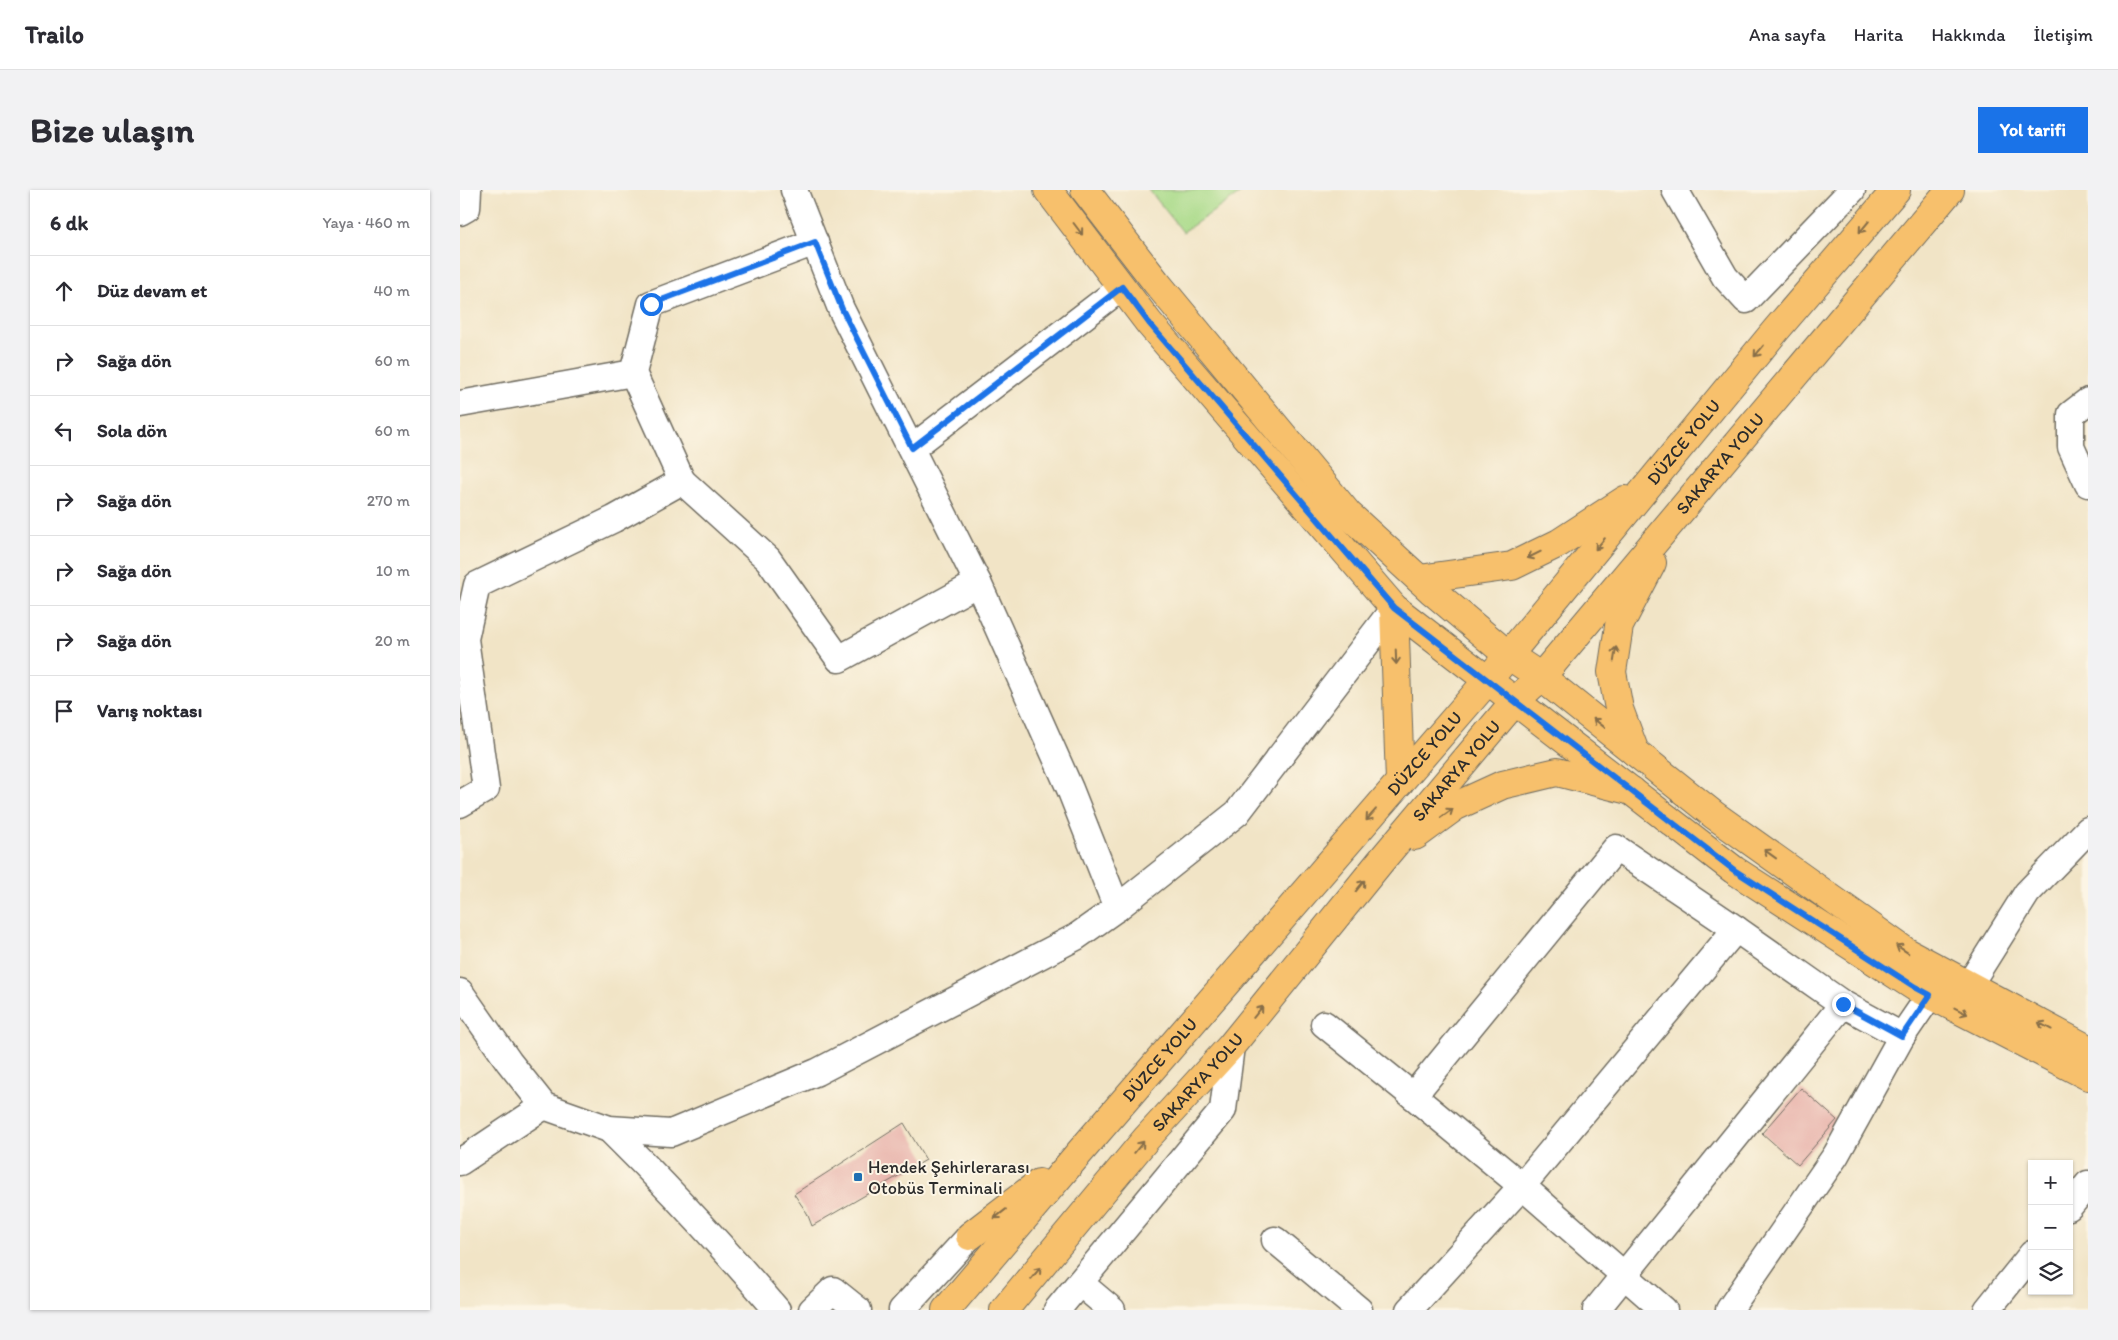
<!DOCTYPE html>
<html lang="tr">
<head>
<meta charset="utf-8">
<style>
  body { margin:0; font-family:Itim,sans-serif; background:#f2f2f3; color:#2b2b33 }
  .controls { position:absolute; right:15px; bottom:15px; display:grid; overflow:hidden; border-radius:0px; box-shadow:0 1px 4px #0004 }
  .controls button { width:45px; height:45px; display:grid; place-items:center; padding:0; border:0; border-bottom:1px solid #e1e1e2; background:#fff; color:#2b2b33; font:25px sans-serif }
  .stop { position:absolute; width:15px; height:15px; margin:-11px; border:4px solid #1a73e8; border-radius:50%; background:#fff }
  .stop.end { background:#1a73e8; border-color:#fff; box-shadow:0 1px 5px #0008 }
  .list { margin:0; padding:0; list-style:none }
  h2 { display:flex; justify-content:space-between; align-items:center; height:65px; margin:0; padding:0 20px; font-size:21px }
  h2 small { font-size:16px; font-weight:400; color:#7c7c81 }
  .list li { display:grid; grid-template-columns:32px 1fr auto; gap:15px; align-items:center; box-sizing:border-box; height:70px; padding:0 20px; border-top:1px solid #e1e1e2 }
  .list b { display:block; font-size:19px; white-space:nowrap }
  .list em { font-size:16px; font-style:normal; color:#7c7c81 }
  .icon { flex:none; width:28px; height:28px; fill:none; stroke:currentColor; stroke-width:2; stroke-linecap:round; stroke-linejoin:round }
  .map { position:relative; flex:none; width:1628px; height:1120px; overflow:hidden; border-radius:0px }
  header { display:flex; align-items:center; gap:30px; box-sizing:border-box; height:70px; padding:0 25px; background:#fff; border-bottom:1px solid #e1e1e2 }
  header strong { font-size:24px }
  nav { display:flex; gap:28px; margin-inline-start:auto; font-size:18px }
  .intro { display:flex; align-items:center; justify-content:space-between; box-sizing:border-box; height:120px; padding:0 30px }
  h1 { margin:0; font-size:35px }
  .button { padding:12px 22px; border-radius:0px; background:#1a73e8; color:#fff; font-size:18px; font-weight:700 }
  main { display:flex; gap:30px; padding:0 30px }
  aside { flex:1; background:#fff; border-radius:0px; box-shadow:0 1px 4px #0004 }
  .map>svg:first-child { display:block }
  .green { fill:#a8da88; stroke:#6a825a }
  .building { fill:#e8b2aa }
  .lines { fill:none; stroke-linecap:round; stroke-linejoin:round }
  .minor-casing { stroke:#706c61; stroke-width:29 }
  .major-casing { stroke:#706c61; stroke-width:30 }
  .highway-casing { stroke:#706c61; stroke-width:30 }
  .minor { stroke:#fff; stroke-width:26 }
  .major { stroke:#f7c06c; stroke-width:28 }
  .highway { stroke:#f7c06c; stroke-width:28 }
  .oneway { stroke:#876e48 }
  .route { stroke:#1a73e8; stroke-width:6 }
  .poi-dot { fill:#1f6fb2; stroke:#fcf5e5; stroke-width:2 }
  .labels { text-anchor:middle; stroke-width:4; stroke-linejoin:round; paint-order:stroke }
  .street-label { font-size:18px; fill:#2b2b2b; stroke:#fcf5e5 }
  .poi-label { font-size:18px; fill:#2b2b2b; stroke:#fcf5e5; text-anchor:start }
</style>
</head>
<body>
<header>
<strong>Trailo</strong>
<nav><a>Ana sayfa</a><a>Harita</a><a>Hakkında</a><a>İletişim</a></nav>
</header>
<div class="intro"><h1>Bize ulaşın</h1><a class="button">Yol tarifi</a></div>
<main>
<aside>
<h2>6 dk<small>Yaya · 460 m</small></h2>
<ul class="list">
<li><svg class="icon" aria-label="ahead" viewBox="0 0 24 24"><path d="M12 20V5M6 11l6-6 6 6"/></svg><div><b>Düz devam et</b></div><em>40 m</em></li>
<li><svg class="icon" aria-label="right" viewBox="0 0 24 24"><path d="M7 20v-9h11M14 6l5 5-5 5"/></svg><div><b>Sağa dön</b></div><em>60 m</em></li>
<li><svg class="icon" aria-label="left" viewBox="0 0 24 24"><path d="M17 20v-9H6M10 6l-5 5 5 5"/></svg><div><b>Sola dön</b></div><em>60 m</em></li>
<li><svg class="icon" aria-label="right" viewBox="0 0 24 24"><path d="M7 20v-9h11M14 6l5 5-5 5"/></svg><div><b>Sağa dön</b></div><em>270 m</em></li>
<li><svg class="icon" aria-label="right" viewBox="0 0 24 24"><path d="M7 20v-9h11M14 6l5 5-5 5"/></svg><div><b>Sağa dön</b></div><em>10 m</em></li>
<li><svg class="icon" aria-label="right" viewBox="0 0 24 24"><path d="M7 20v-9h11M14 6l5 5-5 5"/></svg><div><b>Sağa dön</b></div><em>20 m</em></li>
<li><svg class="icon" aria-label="arrive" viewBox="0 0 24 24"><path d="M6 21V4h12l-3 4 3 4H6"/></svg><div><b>Varış noktası</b></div></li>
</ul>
</aside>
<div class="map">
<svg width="1628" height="1120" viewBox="0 0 1628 1120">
  <rect width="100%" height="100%" fill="#fcf5e5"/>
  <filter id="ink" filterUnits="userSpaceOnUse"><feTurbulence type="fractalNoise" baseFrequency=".02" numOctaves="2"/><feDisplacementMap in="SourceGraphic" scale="10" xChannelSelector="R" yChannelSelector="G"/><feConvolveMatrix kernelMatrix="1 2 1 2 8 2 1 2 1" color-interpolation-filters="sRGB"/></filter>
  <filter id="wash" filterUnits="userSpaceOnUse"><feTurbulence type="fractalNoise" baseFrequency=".0096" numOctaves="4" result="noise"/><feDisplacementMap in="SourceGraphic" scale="20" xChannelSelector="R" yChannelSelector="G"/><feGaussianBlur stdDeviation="1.12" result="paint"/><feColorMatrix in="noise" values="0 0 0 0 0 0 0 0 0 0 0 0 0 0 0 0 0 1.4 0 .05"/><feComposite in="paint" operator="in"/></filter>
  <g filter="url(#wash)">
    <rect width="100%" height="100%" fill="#f1e4c6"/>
    <path class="green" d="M 689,0 L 785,0 L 723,42 Z"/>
    <g id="blocks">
      <g class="building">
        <path d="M 1341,898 L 1377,930 L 1338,975 L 1302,943 Z"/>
        <path d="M 444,933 L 466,970 L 352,1036 L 347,1023 L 334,1004 Z"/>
      </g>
    </g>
  </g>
  <g filter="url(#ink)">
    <use href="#blocks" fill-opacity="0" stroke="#706c61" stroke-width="1"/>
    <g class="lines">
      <defs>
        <g id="minor">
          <path d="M 334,0 L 381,119 L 518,393 L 610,599 L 657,718"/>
          <path d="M 1215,0 L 1265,87 L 1286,110 L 1392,0"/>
          <path d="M 0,22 L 7,18 L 8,0"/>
          <path d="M 1628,211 L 1611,224 L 1611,257 L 1628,294"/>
          <path d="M 0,214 L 173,183"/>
          <path d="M 452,258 L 662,97"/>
          <path d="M 222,291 L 173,183 L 191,114 L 355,52"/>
          <path d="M 0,614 L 26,599 L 5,449 L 17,395 L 154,329 L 222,291 L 308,369 L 379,469 L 518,393"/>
          <path d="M 1509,795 L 1567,703 L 1628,640"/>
          <path d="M 0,802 L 49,872 L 84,916 L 149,939 L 211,943 L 357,882 L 616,747 L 657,718 L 777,623 L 934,418"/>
          <path d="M 864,834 L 953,906 L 1156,658 L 1276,739 L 1383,814 L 1442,846"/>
          <path d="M 953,906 L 1062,996 L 1204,1120"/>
          <path d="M 149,939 C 208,997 263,1057 317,1120"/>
          <path d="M 0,972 L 84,916"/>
          <path d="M 1609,1017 L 1628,994"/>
          <path d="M 815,1050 L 899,1120"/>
          <path d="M 620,1093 L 652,1120"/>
          <path d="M 352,1120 L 373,1100 L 398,1120"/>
          <path d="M 442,1120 L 510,1046"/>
          <path d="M 597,1120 L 763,920 L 771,856"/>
          <path d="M 949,1120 L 1062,996 L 1276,739"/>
          <path d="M 1136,1120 L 1383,814"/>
          <path d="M 1269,1120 L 1376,965 L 1442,846 L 1470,805"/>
          <path d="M 1527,1120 L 1572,1064"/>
        </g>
        <g id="major">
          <path d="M 588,0 L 689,133 L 934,418 L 1274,680 L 1455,797 L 1628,886"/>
          <path d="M 625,0 L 696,92 L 888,324 L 971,400 L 1048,465 L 1081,487 L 1254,625 L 1445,761 L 1628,859"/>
        </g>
        <g id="highway">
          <path d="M 959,389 L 1052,376 L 1099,353 L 1165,310"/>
          <path d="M 934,418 L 940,592"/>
          <path d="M 1175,562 L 1159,519 L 1152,482 L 1159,436 L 1192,373"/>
          <path d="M 955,646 L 996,616 L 1042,595 L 1097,582 L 1172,601"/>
          <path d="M 510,1046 L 579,993"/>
          <path id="s1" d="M 486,1120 L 620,962 L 1028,490 L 1316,140 L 1436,0"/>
          <path id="s2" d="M 544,1120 L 686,949 L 771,856 L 920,672 L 1055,511 L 1081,487 L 1490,0"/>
        </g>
      </defs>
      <use href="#minor" class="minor-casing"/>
      <use href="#major" class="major-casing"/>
      <use href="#highway" class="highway-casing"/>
      <use href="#minor" class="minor"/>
      <use href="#major" class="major"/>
      <use href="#highway" class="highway"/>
    </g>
    <defs><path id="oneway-shaft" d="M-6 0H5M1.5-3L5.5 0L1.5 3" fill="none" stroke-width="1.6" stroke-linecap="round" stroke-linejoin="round" transform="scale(1.25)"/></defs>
    <g class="oneway">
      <use href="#oneway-shaft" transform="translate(1404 37) rotate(130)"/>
      <use href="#oneway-shaft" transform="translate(618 39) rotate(53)"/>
      <use href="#oneway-shaft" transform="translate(1299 161) rotate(130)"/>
      <use href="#oneway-shaft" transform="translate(1140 354) rotate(130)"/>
      <use href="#oneway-shaft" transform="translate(1074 365) rotate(154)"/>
      <use href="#oneway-shaft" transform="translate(1155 464) rotate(-81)"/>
      <use href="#oneway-shaft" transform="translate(936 467) rotate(88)"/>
      <use href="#oneway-shaft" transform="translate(1139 533) rotate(-142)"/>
      <use href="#oneway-shaft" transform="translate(987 623) rotate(-36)"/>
      <use href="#oneway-shaft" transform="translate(911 625) rotate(131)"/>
      <use href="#oneway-shaft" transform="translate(1310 664) rotate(-144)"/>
      <use href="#oneway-shaft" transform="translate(900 696) rotate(-51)"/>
      <use href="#oneway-shaft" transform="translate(1442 759) rotate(-147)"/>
      <use href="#oneway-shaft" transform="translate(1501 821) rotate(27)"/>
      <use href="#oneway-shaft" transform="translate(798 822) rotate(-51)"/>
      <use href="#oneway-shaft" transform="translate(1585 836) rotate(-152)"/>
      <use href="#oneway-shaft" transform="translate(679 957) rotate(-51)"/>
      <use href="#oneway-shaft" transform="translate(540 1024) rotate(142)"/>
      <use href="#oneway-shaft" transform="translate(576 1083) rotate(-50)"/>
    </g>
  </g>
  <g class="lines" filter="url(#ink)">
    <path class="route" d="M 191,114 L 355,52 L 382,119 L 452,258 L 662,97 L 689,133 L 934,418 L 1274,680 L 1455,797 L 1470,805 L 1442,846 L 1383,814"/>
  </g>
  <rect class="poi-dot" x="393" y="982" width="10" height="10" rx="2.5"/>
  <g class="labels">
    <g class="street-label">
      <text dy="6" stroke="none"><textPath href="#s1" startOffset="1139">DÜZCE YOLU</textPath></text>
      <text dy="6" stroke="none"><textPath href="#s2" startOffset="1109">SAKARYA YOLU</textPath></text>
      <text dy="6" stroke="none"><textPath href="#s1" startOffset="734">DÜZCE YOLU</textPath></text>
      <text dy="6" stroke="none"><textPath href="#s2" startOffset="704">SAKARYA YOLU</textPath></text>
      <text dy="6" stroke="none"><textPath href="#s1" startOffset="329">DÜZCE YOLU</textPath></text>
      <text dy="6" stroke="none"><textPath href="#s2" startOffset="299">SAKARYA YOLU</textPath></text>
    </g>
    <g class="poi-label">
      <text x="408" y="983">Hendek Şehirlerarası<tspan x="408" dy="21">Otobüs Terminali</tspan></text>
    </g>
  </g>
</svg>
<div class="controls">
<button>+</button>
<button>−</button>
<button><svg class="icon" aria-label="layers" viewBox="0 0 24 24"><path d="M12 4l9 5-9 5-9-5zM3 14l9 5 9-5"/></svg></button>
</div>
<div class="stop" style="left:191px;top:114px"></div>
<div class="stop end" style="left:1383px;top:814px"></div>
</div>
</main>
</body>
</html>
